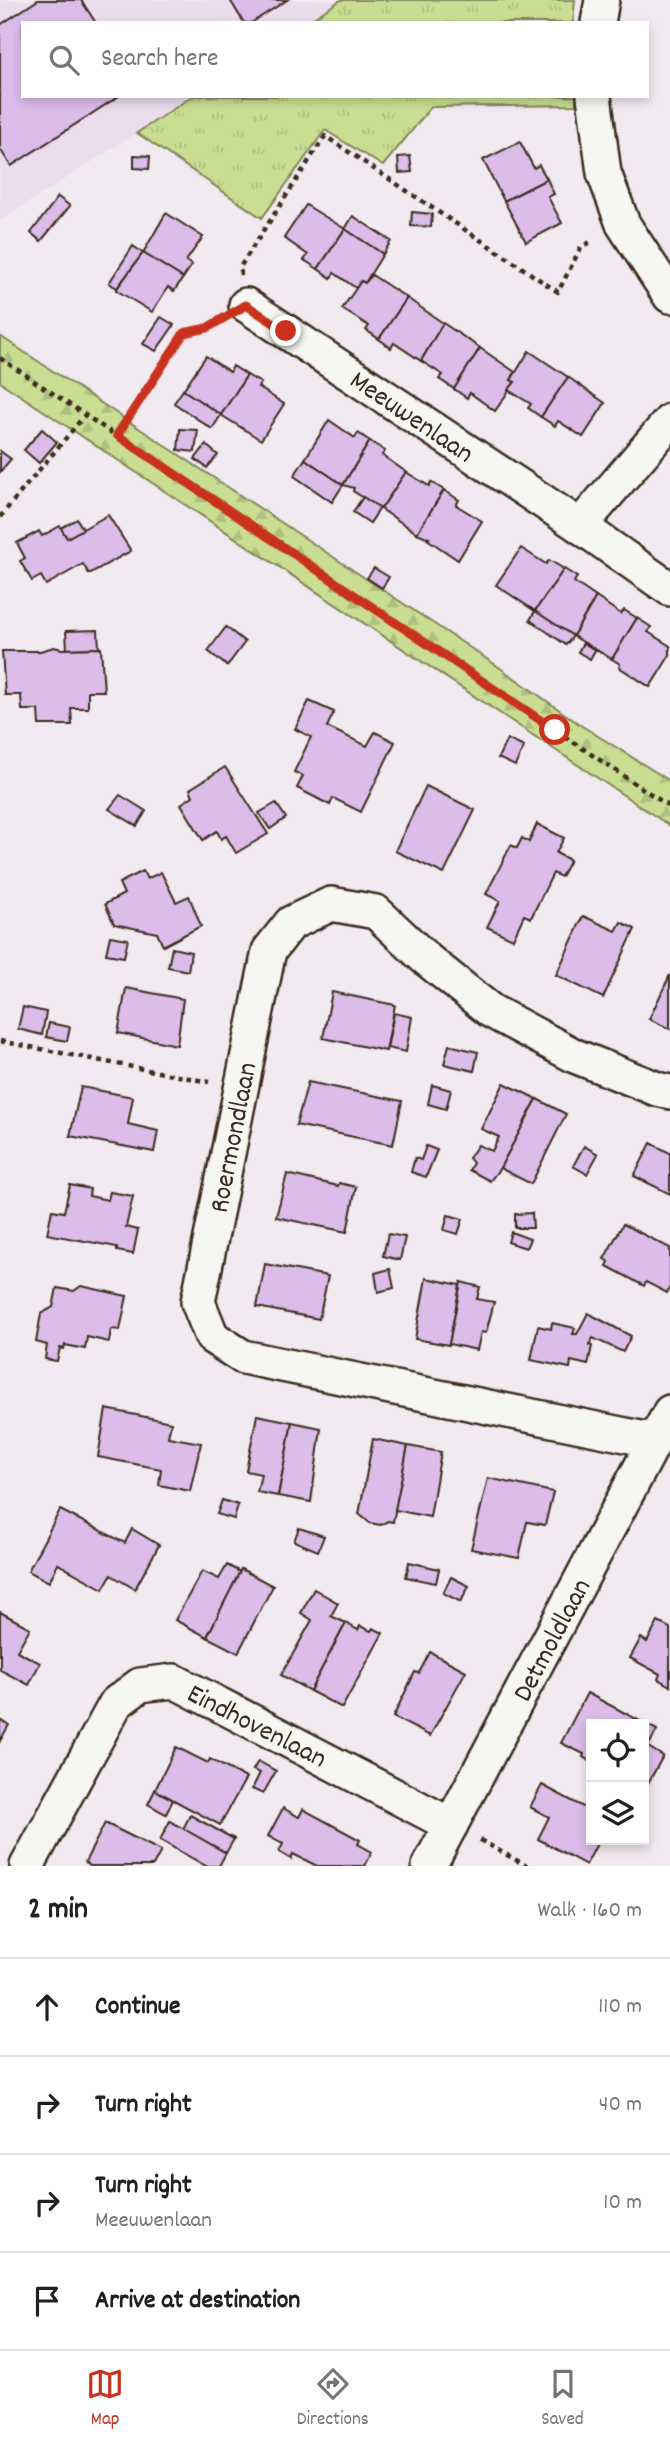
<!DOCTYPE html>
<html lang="en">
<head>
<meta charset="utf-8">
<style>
  body { margin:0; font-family:Dekko,sans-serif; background:#f2f2f2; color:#202124 }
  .controls { position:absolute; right:21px; bottom:21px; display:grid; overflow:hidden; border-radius:0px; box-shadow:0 4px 10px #0003 }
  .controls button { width:63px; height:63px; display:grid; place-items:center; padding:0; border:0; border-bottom:2px solid #e0e0e0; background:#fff; color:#202124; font:35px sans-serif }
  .stop { position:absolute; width:21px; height:21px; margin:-16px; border:5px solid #c8321e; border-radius:50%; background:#fff }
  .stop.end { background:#c8321e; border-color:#fff; box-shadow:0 2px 7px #0008 }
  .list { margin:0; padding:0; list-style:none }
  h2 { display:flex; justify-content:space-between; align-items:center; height:91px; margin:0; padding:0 28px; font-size:30px }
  h2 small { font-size:23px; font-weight:400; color:#757577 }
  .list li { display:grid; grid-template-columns:46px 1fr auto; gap:21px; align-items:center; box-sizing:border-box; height:98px; padding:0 28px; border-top:2px solid #e0e0e0 }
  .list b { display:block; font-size:26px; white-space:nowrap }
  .list p { margin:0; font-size:23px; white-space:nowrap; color:#757577 }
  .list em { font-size:23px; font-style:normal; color:#757577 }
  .icon { flex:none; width:38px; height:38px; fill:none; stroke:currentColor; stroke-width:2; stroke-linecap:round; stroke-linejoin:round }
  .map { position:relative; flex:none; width:670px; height:1866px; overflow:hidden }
  .search { position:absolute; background:#fff; box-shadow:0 4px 10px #0003; left:21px; right:21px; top:21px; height:77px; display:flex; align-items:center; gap:18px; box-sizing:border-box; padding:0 24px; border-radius:0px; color:#757577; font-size:26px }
  .sheet { height:483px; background:#fff }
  nav { display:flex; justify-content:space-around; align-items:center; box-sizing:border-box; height:98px; border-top:2px solid #e0e0e0; background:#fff; font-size:19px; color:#757577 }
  nav a { display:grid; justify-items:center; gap:4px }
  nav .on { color:#c8321e }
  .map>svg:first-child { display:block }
  .built { fill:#ebdcee }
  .grass { fill:url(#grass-tufts); stroke:#828458; stroke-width:2 }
  .forest { fill:url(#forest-firs); stroke:#828458; stroke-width:2 }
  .building { fill:#dcbce9; stroke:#3b2a1e; stroke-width:2 }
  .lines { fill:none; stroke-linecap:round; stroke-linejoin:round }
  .minor-casing { stroke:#3b2a1e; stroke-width:38 }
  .path { stroke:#3b2a1e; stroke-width:4.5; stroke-dasharray:5 5; stroke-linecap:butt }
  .minor { stroke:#f6f6f2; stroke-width:33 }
  .route { stroke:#c8321e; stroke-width:9 }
  .labels { text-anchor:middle; stroke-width:5; stroke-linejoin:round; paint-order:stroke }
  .street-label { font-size:28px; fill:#3b2a1e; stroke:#f6f6f2 }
</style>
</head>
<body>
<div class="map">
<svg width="670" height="1866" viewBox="0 0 670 1866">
  <defs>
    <pattern id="grass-tufts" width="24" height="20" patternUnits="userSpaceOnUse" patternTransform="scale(1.75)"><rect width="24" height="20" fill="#c9de93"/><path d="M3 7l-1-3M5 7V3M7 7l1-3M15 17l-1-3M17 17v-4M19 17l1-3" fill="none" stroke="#aebf7e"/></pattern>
    <pattern id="forest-firs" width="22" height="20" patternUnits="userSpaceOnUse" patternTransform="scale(1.75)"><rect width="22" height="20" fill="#c9de93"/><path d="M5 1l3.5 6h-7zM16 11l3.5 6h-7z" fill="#aebf7e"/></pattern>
  </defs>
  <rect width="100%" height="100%" fill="#f1eaf0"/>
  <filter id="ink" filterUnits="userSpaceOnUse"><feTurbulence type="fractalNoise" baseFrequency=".0143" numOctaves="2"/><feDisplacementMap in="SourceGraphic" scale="14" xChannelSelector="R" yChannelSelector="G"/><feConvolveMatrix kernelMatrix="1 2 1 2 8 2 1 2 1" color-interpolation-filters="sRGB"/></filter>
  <g filter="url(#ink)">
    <path class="built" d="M 0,0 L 341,0 L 306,23 L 23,23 L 23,96 L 193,96 L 0,221 Z"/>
    <g class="grass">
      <path d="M 341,0 L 575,0 L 573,23 L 306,23 Z"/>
      <path d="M 193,96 L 576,96 L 576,105 L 431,107 L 383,166 L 325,130 L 262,218 L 137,133 Z"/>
    </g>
    <path class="forest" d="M 0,336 L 496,665 L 582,726 L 670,781 L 670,826 L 0,382 Z"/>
    <g class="building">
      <path d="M 38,0 L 81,0 L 96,23 L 23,23 L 23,96 L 119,96 L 11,166 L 0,149 L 0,25 Z"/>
      <path d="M 230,0 L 287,0 L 251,23 L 244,23 Z"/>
      <path d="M 520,142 L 534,168 L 539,165 L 547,179 L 504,201 L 483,160 Z"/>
      <path d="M 134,155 L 150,156 L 149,169 L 134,168 Z"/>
      <path d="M 410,156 L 412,172 L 399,173 L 398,157 Z"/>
      <path d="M 547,179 L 554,194 L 548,197 L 562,223 L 526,242 L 504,201 Z"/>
      <path d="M 58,197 L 70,206 L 41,241 L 31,233 Z"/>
      <path d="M 306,205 L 345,229 L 318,269 L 304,260 L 308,255 L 284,238 Z"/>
      <path d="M 412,212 L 432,214 L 431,227 L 411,226 Z"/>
      <path d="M 166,213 L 203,237 L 186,261 L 192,265 L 183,278 L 143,253 Z"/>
      <path d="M 353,216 L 391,241 L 383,254 L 345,229 Z"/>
      <path d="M 345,229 L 383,254 L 365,283 L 361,281 L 356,288 L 334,273 L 331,278 L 318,269 Z"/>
      <path d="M 133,246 L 143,253 L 117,288 L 109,283 Z"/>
      <path d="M 143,253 L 183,278 L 174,291 L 168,287 L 152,312 L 116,290 Z"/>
      <path d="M 372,275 L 407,298 L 379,339 L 366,330 L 369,326 L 342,309 L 361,281 L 365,283 Z"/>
      <path d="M 407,298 L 443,323 L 421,361 L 394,343 L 391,348 L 379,339 Z"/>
      <path d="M 161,317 L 174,325 L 156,351 L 143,344 Z"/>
      <path d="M 443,323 L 480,348 L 454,389 L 439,379 L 443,375 L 421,361 Z"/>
      <path d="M 480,348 L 515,372 L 511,380 L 515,382 L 495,411 L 470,393 L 467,398 L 454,389 Z"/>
      <path d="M 529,351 L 568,377 L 541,417 L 528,408 L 531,404 L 508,390 L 515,382 L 511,380 Z"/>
      <path d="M 206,356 L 230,372 L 233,366 L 247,375 L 221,415 L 183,390 Z"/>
      <path d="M 247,375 L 261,383 L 258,387 L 284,404 L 261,440 L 221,415 Z"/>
      <path d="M 568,377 L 605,403 L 583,437 L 558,421 L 555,426 L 541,417 Z"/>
      <path d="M 183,390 L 221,415 L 212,429 L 174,403 Z"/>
      <path d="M 329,420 L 355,438 L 358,433 L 370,441 L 343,485 L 305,459 Z"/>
      <path d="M 42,429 L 57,442 L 39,463 L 24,450 Z"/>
      <path d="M 180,429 L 198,430 L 195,452 L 178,450 Z"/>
      <path d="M 370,441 L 385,451 L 382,455 L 406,472 L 381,509 L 353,491 L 354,488 L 343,485 Z"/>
      <path d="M 206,445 L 218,455 L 207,468 L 195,459 Z"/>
      <path d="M 0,451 L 11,459 L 0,472 Z"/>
      <path d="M 305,459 L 343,485 L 332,502 L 294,476 Z"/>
      <path d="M 406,472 L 429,486 L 431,482 L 444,490 L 417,533 L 381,509 Z"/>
      <path d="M 444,490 L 459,500 L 456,505 L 482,521 L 458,560 L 427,539 L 429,538 L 417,533 Z"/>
      <path d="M 363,497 L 380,508 L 370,523 L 353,512 Z"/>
      <path d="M 108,515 L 131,551 L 89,574 L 83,564 L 46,585 L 41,576 L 32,581 L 20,561 L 25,558 L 17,543 L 39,531 L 42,536 L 60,526 L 67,538 Z"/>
      <path d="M 77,519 L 83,529 L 67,538 L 61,528 Z"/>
      <path d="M 521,548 L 546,564 L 549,560 L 564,569 L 535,611 L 496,585 Z"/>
      <path d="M 374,568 L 389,577 L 382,588 L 367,578 Z"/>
      <path d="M 564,569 L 577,577 L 574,582 L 596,597 L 573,636 L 535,611 Z"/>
      <path d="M 596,597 L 621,614 L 624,610 L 637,618 L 612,659 L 573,636 Z"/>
      <path d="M 535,611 L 573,636 L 566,645 L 530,620 Z"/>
      <path d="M 637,618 L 651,627 L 648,632 L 670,646 L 670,655 L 650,687 L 619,667 L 620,664 L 612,659 Z"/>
      <path d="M 226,627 L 245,642 L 227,666 L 208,651 Z"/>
      <path d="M 98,630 L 99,648 L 67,649 L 66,631 Z"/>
      <path d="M 583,643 L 595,650 L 590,659 L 578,652 Z"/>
      <path d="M 54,647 L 62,649 L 101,648 L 104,691 L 88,691 L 88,708 L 71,708 L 72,725 L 39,725 L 38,710 L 22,710 L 21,695 L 5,695 L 2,651 L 40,651 Z"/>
      <path d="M 309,701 L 334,712 L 327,727 L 367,746 L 375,732 L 395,742 L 361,812 L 333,798 L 330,805 L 297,788 L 303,776 L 294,772 L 311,737 L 295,729 Z"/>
      <path d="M 507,739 L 524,747 L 515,766 L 498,758 Z"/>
      <path d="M 225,767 L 268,834 L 236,853 L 226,836 L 221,839 L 217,831 L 203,840 L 181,804 L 193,796 L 190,789 Z"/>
      <path d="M 426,786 L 475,810 L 444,874 L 395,851 Z"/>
      <path d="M 120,795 L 146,811 L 137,826 L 109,809 Z"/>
      <path d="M 276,803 L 286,818 L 270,829 L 259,813 Z"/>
      <path d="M 537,824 L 564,838 L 556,853 L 570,860 L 561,877 L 553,873 L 531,918 L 524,915 L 513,939 L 487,927 L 500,901 L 486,894 L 511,845 L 517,848 L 522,838 L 529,842 Z"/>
      <path d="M 143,871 L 147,879 L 161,872 L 176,902 L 189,896 L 201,926 L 163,946 L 157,933 L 114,924 L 105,904 L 124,894 L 119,883 Z"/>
      <path d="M 583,916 L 616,931 L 621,922 L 635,929 L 603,998 L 556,975 Z"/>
      <path d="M 110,936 L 128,939 L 124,957 L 106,954 Z"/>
      <path d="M 172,948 L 191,952 L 188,971 L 168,967 Z"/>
      <path d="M 670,975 L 670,1029 L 649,1019 Z"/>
      <path d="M 126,988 L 183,999 L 177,1045 L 118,1033 Z"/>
      <path d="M 332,992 L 395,1005 L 386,1051 L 323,1038 Z"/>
      <path d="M 23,1007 L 46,1012 L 42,1035 L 18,1029 Z"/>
      <path d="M 394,1013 L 412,1017 L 406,1052 L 387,1048 Z"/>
      <path d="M 49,1023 L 70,1027 L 67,1041 L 46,1037 Z"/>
      <path d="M 449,1045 L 478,1052 L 474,1071 L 444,1064 Z"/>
      <path d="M 308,1082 L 402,1101 L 393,1145 L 296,1125 Z"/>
      <path d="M 504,1083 L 537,1099 L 500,1168 L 490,1181 L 469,1170 L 473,1163 L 469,1158 L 478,1145 L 492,1151 L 499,1137 L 481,1129 Z"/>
      <path d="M 432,1085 L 451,1090 L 446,1109 L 428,1104 Z"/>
      <path d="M 81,1087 L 133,1097 L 128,1124 L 158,1131 L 154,1152 L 70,1136 Z"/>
      <path d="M 537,1099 L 566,1114 L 531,1184 L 500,1168 Z"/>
      <path d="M 651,1143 L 670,1153 L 670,1194 L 634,1176 Z"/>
      <path d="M 426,1146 L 437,1150 L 426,1177 L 411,1172 L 415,1158 L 421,1160 Z"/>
      <path d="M 584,1146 L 598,1154 L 587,1174 L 573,1166 Z"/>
      <path d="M 287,1174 L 338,1186 L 339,1183 L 356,1187 L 347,1232 L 276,1217 Z"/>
      <path d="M 70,1185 L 90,1189 L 89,1196 L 108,1200 L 110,1192 L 133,1196 L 126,1227 L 138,1230 L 133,1254 L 117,1251 L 117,1247 L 47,1234 L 52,1210 L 64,1212 Z"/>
      <path d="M 532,1213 L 533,1228 L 515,1228 L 515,1214 Z"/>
      <path d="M 448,1215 L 463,1219 L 458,1234 L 444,1230 Z"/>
      <path d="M 623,1224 L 670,1248 L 670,1287 L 667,1293 L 646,1282 L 644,1286 L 607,1266 L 609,1262 L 604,1259 Z"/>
      <path d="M 511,1232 L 530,1239 L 526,1248 L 508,1242 Z"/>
      <path d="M 388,1234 L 405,1237 L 400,1260 L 383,1256 Z"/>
      <path d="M 265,1264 L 328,1276 L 319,1319 L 257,1307 Z"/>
      <path d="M 390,1269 L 394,1288 L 378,1292 L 375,1273 Z"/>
      <path d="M 426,1278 L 460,1285 L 449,1345 L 415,1339 Z"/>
      <path d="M 461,1282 L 480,1287 L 477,1299 L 494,1302 L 486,1333 L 481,1332 L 477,1350 L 449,1344 Z"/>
      <path d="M 81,1286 L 127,1296 L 120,1330 L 111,1329 L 109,1342 L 87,1337 L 85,1349 L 65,1345 L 64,1349 L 60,1348 L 57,1361 L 45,1359 L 47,1345 L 36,1342 L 41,1314 L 53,1307 L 57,1288 L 74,1291 Z"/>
      <path d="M 588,1313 L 631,1336 L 623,1352 L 593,1338 L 589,1345 L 592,1346 L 588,1365 L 571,1361 L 570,1368 L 531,1360 L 538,1326 L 551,1329 L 552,1323 L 575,1328 L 573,1334 L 577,1334 Z"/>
      <path d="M 106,1409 L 171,1422 L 168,1437 L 201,1443 L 190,1491 L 159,1485 L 161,1469 L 98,1457 Z"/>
      <path d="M 257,1415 L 292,1422 L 278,1496 L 257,1492 L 261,1474 L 246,1471 Z"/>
      <path d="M 292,1422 L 321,1428 L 311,1502 L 278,1496 Z"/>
      <path d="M 373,1439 L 408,1446 L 393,1522 L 388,1521 L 380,1525 L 370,1523 L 359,1514 Z"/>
      <path d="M 408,1446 L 441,1452 L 430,1517 L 395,1510 Z"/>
      <path d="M 488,1478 L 553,1492 L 545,1525 L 527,1522 L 519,1558 L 471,1549 Z"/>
      <path d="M 222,1500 L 238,1505 L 234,1519 L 217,1514 Z"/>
      <path d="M 60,1510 L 125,1543 L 132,1529 L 159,1545 L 135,1589 L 111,1575 L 103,1589 L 58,1564 L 49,1582 L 28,1571 Z"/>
      <path d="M 299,1528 L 324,1536 L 318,1551 L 294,1541 Z"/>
      <path d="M 409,1562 L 439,1569 L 436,1583 L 406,1577 Z"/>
      <path d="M 227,1565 L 240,1572 L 207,1637 L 175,1620 L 202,1571 L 219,1579 Z"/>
      <path d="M 241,1569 L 273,1586 L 238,1653 L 207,1637 Z"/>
      <path d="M 451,1577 L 469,1586 L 461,1602 L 443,1593 Z"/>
      <path d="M 314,1589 L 338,1603 L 331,1616 L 346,1623 L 310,1691 L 281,1675 L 312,1620 L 301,1613 Z"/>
      <path d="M 0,1612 L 30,1628 L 17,1651 L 40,1663 L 29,1685 L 0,1670 Z"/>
      <path d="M 658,1622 L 670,1628 L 670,1686 L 658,1679 L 660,1674 L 630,1658 L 641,1638 L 647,1642 Z"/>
      <path d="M 346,1623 L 358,1630 L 360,1626 L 371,1631 L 373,1628 L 383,1633 L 342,1708 L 310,1691 Z"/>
      <path d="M 430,1652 L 466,1671 L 430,1736 L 393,1717 L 415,1672 L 419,1673 Z"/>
      <path d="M 587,1693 L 657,1730 L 648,1747 L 663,1756 L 646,1787 L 644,1786 L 644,1724 L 591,1724 L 591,1762 L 583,1757 L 584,1754 L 561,1743 Z"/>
      <path d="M 0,1720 L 9,1725 L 0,1741 Z"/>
      <path d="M 176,1747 L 208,1763 L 210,1759 L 246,1778 L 220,1825 L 155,1790 Z"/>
      <path d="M 258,1761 L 276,1771 L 263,1794 L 252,1789 L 260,1773 L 253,1770 Z"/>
      <path d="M 542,1785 L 591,1811 L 591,1840 L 599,1840 L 586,1865 L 538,1839 L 549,1817 L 530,1807 Z"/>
      <path d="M 155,1790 L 173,1800 L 166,1814 L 148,1804 Z"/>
      <path d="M 283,1808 L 299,1817 L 303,1809 L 360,1840 L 358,1844 L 372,1852 L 365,1866 L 317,1866 L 293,1854 L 291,1859 L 279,1852 L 283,1844 L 268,1836 Z"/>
      <path d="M 190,1815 L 234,1839 L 226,1853 L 183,1829 Z"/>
      <path d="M 170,1821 L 226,1853 L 219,1866 L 206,1866 L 160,1840 Z"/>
      <path d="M 105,1823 L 161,1851 L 153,1866 L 90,1866 L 85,1862 Z"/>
    </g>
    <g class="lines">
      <defs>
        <g id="minor">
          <path d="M 598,23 L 602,0"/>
          <path d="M 594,96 L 604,173 L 623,224 L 670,296"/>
          <path d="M 246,305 L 580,526 L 670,589"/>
          <path d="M 580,526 L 670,421"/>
          <path d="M 655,1441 L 243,1357 L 212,1337 L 198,1302 L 269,951 L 291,923 L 331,904 L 376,912 L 425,958 L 491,1011 L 575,1056 L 657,1089 L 670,1092"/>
          <path d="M 27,1866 L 116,1703 L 140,1685 L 174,1681 L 451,1825"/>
          <path d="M 429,1866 L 670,1412"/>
        </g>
      </defs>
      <use href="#minor" class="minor-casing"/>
      <g class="path">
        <path d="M 241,275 L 240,267 L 325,136 L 558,292 L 581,247 L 594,240"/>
        <path d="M 0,358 L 670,807"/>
        <path d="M 117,435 L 184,333 L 207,328 L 219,321"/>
        <path d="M 0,517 L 85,415"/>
        <path d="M 0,1041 L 209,1082"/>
        <path d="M 480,1840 L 527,1866"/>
      </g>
      <use href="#minor" class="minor"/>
    </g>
  </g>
  <g class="lines" filter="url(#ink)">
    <path class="route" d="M 286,331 L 246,305 L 207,328 L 184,333 L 117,435 L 555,730"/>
  </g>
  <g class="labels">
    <g class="street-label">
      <text transform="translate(413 415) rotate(34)" y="10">Meeuwenlaan</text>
      <text transform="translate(231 1137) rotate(-79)" y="10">Roermondlaan</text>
      <text transform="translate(550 1639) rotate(-62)" y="10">Detmoldlaan</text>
      <text transform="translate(258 1724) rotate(27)" y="10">Eindhovenlaan</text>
    </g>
  </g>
</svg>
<div class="controls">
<button><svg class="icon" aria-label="locate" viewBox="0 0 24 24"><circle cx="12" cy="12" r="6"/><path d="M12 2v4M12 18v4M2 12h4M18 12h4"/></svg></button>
<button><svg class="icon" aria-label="layers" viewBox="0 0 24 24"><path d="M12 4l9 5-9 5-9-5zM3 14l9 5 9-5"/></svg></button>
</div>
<div class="stop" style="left:555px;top:730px"></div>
<div class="stop end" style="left:286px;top:331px"></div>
<div class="search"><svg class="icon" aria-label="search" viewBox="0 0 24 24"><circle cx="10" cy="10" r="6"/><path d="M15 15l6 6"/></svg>Search here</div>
</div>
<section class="sheet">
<h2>2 min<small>Walk · 160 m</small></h2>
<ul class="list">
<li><svg class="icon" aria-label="ahead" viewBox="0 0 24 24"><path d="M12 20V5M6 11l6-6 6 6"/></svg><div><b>Continue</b></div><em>110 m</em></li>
<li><svg class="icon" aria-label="right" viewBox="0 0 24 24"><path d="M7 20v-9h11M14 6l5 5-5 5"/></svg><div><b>Turn right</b></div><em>40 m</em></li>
<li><svg class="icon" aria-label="right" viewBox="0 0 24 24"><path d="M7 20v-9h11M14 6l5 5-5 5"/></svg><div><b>Turn right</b><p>Meeuwenlaan</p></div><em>10 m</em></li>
<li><svg class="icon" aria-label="arrive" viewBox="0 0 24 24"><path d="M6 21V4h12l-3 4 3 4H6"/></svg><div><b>Arrive at destination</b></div></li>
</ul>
</section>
<nav>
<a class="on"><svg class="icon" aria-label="map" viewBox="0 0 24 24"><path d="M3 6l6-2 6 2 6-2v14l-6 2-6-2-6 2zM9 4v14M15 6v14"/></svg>Map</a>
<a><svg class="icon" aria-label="directions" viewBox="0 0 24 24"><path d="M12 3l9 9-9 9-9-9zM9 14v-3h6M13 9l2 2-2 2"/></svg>Directions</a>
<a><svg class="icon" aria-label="saved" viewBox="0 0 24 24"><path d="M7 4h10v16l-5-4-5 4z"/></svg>Saved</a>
</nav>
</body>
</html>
